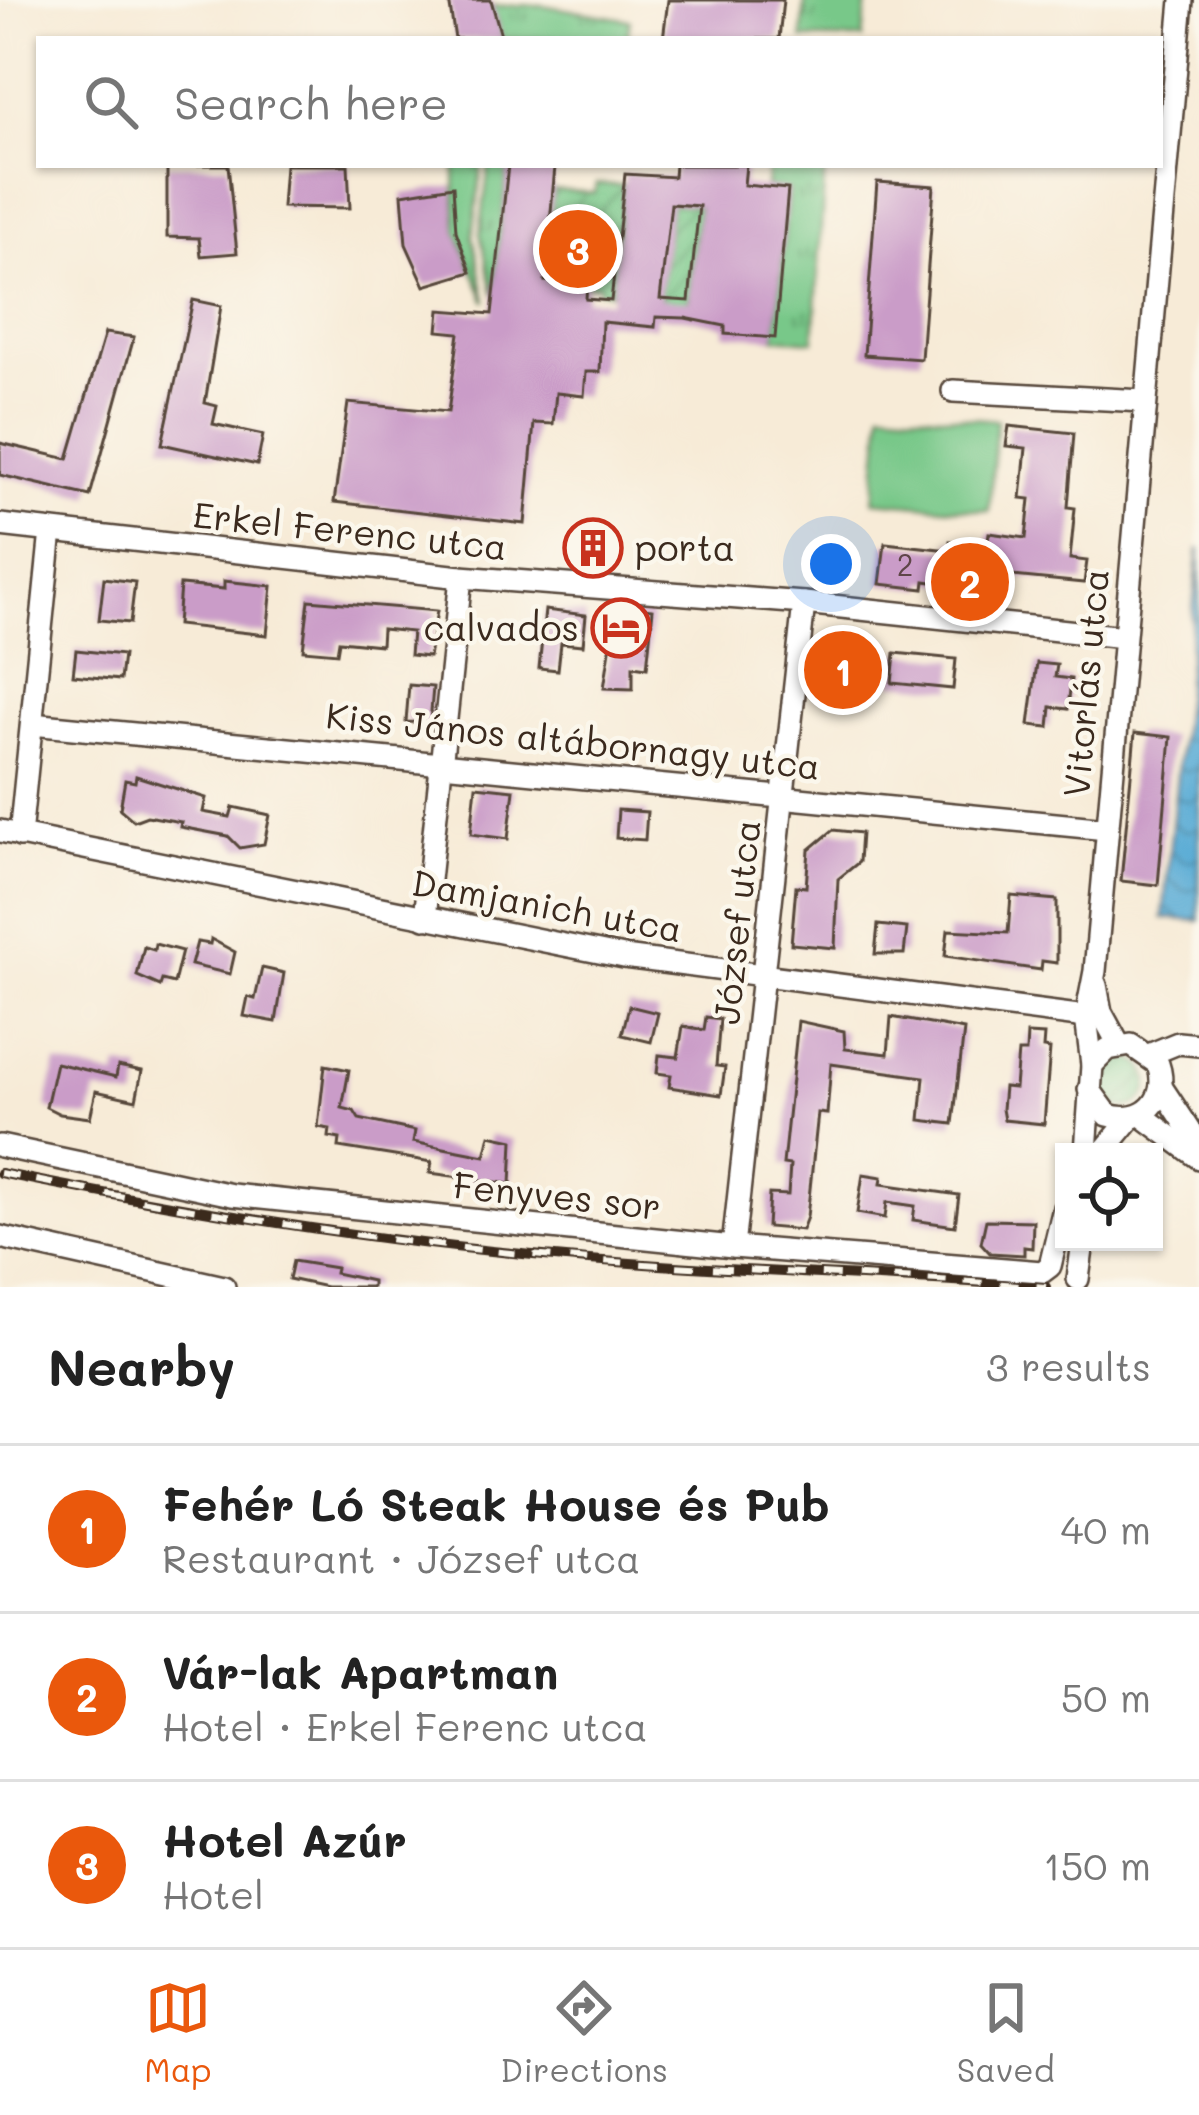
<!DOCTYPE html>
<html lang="en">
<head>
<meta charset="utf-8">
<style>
  body { margin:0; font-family:Mali,sans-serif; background:#f2f2f2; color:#222 }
  .controls { position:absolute; right:36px; bottom:36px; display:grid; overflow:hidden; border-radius:0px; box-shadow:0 3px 9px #0004 }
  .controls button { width:108px; height:108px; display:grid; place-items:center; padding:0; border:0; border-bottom:3px solid #e0e0e0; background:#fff; color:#222; font:60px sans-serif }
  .you { position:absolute; left:831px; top:564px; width:42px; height:42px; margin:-30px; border:9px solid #fff; border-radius:50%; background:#1a73e8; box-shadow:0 0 0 18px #1a73e833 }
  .badge { display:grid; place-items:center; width:78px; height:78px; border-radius:50%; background:#ea580c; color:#fff; font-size:39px; font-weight:700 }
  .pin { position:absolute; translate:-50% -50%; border:6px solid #fff; box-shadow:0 3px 12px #0006 }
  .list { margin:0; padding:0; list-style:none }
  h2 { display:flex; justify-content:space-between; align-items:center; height:156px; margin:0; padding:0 48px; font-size:51px }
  h2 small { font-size:39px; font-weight:400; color:#767676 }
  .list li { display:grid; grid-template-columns:78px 1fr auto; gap:36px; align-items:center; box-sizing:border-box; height:168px; padding:0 48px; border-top:3px solid #e0e0e0 }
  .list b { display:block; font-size:45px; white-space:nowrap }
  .list p { margin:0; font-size:39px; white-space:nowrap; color:#767676 }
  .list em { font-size:39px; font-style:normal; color:#767676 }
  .icon { flex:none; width:66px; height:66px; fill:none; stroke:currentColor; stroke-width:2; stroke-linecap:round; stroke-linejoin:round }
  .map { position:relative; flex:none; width:1199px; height:1287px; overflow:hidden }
  .search { position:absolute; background:#fff; box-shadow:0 3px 9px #0004; left:36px; right:36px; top:36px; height:132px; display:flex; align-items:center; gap:30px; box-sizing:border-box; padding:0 42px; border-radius:0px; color:#767676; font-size:45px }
  .sheet { height:660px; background:#fff }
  nav { display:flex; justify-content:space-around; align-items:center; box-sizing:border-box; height:168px; border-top:3px solid #e0e0e0; background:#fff; font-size:33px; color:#767676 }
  nav a { display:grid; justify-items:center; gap:6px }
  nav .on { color:#ea580c }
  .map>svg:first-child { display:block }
  .grass { fill:url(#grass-tufts); stroke:#5a7954; stroke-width:3 }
  .park { fill:#78c889; stroke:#5a7954; stroke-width:3 }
  .garden { fill:url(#garden-furrows); stroke:#5a7954; stroke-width:3 }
  .water { fill:url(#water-waves); stroke:#4a6b7a; stroke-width:3 }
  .building { fill:#ca9cc8; fill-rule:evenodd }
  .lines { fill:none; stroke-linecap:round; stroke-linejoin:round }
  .minor-casing { stroke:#57473a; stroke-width:26 }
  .minor { stroke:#fff; stroke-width:21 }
  .rail-casing { stroke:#3b2a1e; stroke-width:10 }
  .rail { stroke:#fbf7ec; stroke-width:6; stroke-dasharray:18; stroke-linecap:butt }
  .labels { text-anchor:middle; stroke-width:9; stroke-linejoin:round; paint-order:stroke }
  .number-label { font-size:30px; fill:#5f4648 }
  .street-label { font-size:36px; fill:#3b2a1e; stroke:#fbf7ec }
  .poi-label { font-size:36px; fill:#3b2a1e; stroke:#fbf7ec; text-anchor:start }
</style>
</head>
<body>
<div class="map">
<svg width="1199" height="1287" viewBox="0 0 1199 1287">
  <defs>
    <pattern id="grass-tufts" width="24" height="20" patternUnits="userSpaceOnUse" patternTransform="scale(3)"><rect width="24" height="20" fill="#78c889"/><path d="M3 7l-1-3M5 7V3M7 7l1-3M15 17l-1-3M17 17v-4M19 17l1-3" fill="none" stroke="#64a36f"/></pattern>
    <pattern id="garden-furrows" width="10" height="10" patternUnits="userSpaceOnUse" patternTransform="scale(3)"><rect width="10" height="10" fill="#78c889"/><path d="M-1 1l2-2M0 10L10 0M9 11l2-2" fill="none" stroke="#64a36f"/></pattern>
    <pattern id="water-waves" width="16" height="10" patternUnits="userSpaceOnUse" patternTransform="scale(3)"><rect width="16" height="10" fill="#5aacd5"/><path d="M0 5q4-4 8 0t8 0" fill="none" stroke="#4c8cac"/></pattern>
  </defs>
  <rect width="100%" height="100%" fill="#fbf7ec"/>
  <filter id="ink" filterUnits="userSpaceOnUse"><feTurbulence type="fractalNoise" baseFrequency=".00833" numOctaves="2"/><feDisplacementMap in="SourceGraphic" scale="24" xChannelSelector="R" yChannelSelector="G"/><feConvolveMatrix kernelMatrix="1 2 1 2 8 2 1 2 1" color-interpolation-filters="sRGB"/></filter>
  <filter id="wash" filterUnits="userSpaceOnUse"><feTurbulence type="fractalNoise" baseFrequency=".004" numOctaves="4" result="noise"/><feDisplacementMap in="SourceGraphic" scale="48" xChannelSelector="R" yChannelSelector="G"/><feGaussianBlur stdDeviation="2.7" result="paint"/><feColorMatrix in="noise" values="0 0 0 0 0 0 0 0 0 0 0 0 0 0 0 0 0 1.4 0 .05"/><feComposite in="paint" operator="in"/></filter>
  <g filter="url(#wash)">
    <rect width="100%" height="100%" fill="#f7ebd7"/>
    <g class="grass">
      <path d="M 805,0 L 867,0 L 863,39 L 802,39 Z"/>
      <path d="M 542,5 L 630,20 L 627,39 L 502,39 L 492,6 Z"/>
      <path d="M 455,165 L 482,165 L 473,236 L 486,302 L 456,231 Z"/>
      <path d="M 489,165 L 508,165 L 494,295 L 480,234 Z"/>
      <path d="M 768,165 L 825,165 L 814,341 L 775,338 L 788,190 L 766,187 Z"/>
    </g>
    <path class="park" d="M 882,410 L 997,420 L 989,511 L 874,501 Z"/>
    <g class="garden">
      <path d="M 596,184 L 624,185 L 612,292 L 599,291 L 599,285 L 544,285 L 553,190 L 595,193 Z"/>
      <path d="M 671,204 L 699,206 L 689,301 L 685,305 L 659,303 Z"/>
      <circle cx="1124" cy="1083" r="25"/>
    </g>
    <path class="water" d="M 1199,548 L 1199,921 L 1163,918 Z"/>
    <g id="blocks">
      <g class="building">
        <path d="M 449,0 L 491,0 L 502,39 L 455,39 Z"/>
        <path d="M 668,0 L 783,0 L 779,39 L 663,39 Z"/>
        <path d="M 167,165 L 228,165 L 237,253 L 201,256 L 199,238 L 167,237 Z"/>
        <path d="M 285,165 L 348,165 L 350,208 L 282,207 Z"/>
        <path d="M 508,165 L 555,166 L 545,281 L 587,284 L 586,299 L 611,301 L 625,174 L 674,177 L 675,165 L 746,165 L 744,185 L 788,189 L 775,338 L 725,334 L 725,326 L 685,318 L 656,317 L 655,327 L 602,322 L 600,372 L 586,372 L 584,396 L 556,393 L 553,424 L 534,423 L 525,524 L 334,502 L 348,403 L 448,412 L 459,333 L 438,331 L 440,310 L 492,314 ZM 671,204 L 699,206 L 689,301 L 660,299 Z"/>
        <path d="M 877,182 L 934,186 L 921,359 L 864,355 Z"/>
        <path d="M 453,186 L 456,231 L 471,272 L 425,286 L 406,244 L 402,194 Z"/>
        <path d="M 193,300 L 221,306 L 205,403 L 217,406 L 213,424 L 263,435 L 257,465 L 162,444 Z"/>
        <path d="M 105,333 L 134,337 L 90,496 L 0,475 L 0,443 L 68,459 Z"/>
        <path d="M 1009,426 L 1074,433 L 1068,507 L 1075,508 L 1070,559 L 1087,561 L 1084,583 L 1002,575 L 1001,580 L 977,576 L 976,588 L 925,581 L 924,589 L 880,584 L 885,543 L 949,550 L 950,541 L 987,546 L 989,533 L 1026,538 L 1030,499 L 1021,498 L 1026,448 L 1006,446 Z"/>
        <path d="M 104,578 L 135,582 L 130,623 L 99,620 Z"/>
        <path d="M 224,581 L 272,586 L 267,635 L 177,625 L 180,585 L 224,589 Z"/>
        <path d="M 309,600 L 437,611 L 429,657 L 410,655 L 412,632 L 382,629 L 381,645 L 339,641 L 337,653 L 303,650 Z"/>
        <path d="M 617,605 L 653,609 L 647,668 L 633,666 L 633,689 L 604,688 Z"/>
        <path d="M 545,610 L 586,615 L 583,645 L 561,643 L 558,670 L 539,668 Z"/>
        <path d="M 834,645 L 856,647 L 852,695 L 830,693 Z"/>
        <path d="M 76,650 L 123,655 L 120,680 L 73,675 Z"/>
        <path d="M 895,653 L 956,659 L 953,689 L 892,683 Z"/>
        <path d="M 1037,663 L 1057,665 L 1055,677 L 1071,679 L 1068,709 L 1051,707 L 1049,727 L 1029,725 Z"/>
        <path d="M 409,685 L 433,687 L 430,723 L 406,722 Z"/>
        <path d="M 1135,733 L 1171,737 L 1158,885 L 1121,881 Z"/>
        <path d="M 136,776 L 206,798 L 203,812 L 230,817 L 233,807 L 270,815 L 264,844 L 240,848 L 228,836 L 180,827 L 181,822 L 147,816 L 134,821 L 120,809 L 125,780 L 135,782 Z"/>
        <path d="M 476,786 L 514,790 L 508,839 L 471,834 Z"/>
        <path d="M 618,810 L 647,812 L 645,840 L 616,838 Z"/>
        <path d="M 833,830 L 861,833 L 859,862 L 838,879 L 835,948 L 791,944 L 796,886 L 806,887 L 809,850 Z"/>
        <path d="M 1011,896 L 1057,900 L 1057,963 L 1042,961 L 1041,970 L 945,956 L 948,930 L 1008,933 Z"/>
        <path d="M 878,925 L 907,928 L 904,954 L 875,954 Z"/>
        <path d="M 211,939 L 235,952 L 230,974 L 191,965 L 197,942 L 210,944 Z"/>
        <path d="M 155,944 L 182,951 L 174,983 L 162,980 L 160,986 L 137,976 L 144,947 L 154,950 Z"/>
        <path d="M 262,968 L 284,973 L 276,1022 L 244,1016 L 248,997 L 255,999 Z"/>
        <path d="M 629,1006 L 658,1013 L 651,1042 L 622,1035 Z"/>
        <path d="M 706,1017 L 720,1019 L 716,1066 L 725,1067 L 721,1095 L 669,1087 L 671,1075 L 657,1073 L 659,1055 L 678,1057 L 683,1026 L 704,1030 Z"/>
        <path d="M 891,1017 L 964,1030 L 953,1124 L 920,1120 L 924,1077 L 831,1064 L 827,1114 L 818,1113 L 807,1217 L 802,1230 L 767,1227 L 769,1194 L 788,1195 L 790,1165 L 783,1164 L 798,1021 L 844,1031 L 845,1049 L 888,1054 Z"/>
        <path d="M 1027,1034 L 1044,1035 L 1043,1048 L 1050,1049 L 1044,1124 L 1004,1120 L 1002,1109 L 1004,1087 L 1015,1088 L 1018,1052 L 1026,1052 Z"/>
        <path d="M 56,1063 L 116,1077 L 118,1066 L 142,1071 L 136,1100 L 96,1091 L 90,1118 L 60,1114 L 46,1107 Z"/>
        <path d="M 325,1065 L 349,1070 L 342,1108 L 354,1111 L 359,1119 L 415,1131 L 413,1142 L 485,1156 L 490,1135 L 513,1140 L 511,1184 L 430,1173 L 432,1162 L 339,1147 L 340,1139 L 329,1137 L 330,1129 L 318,1127 Z"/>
        <path d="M 863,1174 L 882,1177 L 881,1184 L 959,1195 L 955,1226 L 913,1220 L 915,1206 L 887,1202 L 885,1218 L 857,1213 Z"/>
        <path d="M 986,1220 L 1033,1221 L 1032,1248 L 1024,1247 L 1024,1255 L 990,1253 L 981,1243 Z"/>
        <path d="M 293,1261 L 336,1268 L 335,1273 L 372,1281 L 372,1287 L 326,1287 L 289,1279 Z"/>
      </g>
    </g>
  </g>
  <g filter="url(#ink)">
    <use href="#blocks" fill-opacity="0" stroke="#57473a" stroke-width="3"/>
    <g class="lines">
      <defs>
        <g id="minor">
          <path d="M 953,391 L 1144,401"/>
          <path d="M 0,525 L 461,577 L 804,603 L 1124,637"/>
          <path d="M 32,724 L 1107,829"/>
          <path d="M 0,831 L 624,957 L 1086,1017"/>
          <path d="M 20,836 L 51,531"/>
          <path d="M 425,918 L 461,577"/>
          <path d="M 1096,985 L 1101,1012 L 1119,1045"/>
          <path d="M 1151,1054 L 1178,1043 L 1199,1045"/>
          <path d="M 1162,1088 L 1199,1144"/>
          <path d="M 1089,1089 L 1108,1115 C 1144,1126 1170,1099 1158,1064 L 1131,1045 L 1108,1049 L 1092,1065"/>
          <path d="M 1141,1115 L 1199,1158"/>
          <path d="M 0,1146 L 232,1195 L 733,1247 L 1042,1272 L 1050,1266 L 1064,1208"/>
          <path d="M 1086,1152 L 1092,1065 L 1086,1017 L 1095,971 L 1182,0"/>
          <path d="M 1103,1152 L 1131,1118"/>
          <path d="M 0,1237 L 224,1287"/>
          <path d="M 733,1247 L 804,603"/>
          <path d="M 1078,1279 L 1083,1242"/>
        </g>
      </defs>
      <use href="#minor" class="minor-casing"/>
      <use href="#minor" class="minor"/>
      <defs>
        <path id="rail" d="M 0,1173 C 188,1211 375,1242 566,1258 C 726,1272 886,1275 1046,1287"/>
      </defs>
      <use href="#rail" class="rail-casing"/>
      <use href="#rail" class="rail"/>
    </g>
  </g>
  <defs>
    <symbol id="building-ring" viewBox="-11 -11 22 22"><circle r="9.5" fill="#fbf7ec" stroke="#c8321e" stroke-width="1.5"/><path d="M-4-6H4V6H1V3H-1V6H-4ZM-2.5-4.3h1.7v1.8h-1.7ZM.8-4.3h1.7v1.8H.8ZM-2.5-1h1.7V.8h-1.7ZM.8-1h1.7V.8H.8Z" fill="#c8321e"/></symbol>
    <symbol id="hotel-ring" viewBox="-11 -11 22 22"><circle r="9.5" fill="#fbf7ec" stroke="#c8321e" stroke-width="1.5"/><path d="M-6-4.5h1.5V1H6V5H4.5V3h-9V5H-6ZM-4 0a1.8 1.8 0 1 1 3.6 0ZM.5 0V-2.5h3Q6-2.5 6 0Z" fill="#c8321e"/></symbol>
  </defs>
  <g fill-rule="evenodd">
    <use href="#building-ring" x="560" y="515" width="66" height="66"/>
    <use href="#hotel-ring" x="588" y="595" width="66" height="66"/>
  </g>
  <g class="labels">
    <g class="number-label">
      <text x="905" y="576">2</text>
    </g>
    <g class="street-label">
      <text transform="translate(350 531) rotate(6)" y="13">Erkel Ferenc utca</text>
      <text transform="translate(1086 683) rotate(-85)" y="13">Vitorlás utca</text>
      <text transform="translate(573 741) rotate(6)" y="13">Kiss János altábornagy utca</text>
      <text transform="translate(547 906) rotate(10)" y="13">Damjanich utca</text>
      <text transform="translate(737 922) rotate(-84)" y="13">József utca</text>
      <text transform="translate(557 1196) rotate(6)" y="13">Fenyves sor</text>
    </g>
    <g class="poi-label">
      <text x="635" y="561">porta</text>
      <text x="579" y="641" text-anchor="end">calvados</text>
    </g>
  </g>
</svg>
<div class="controls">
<button><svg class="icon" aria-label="locate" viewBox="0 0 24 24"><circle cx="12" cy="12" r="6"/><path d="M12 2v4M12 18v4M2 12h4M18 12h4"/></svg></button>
</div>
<div class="you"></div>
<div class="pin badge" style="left:843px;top:670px">1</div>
<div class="pin badge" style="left:970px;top:582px">2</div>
<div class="pin badge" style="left:578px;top:249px">3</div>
<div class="search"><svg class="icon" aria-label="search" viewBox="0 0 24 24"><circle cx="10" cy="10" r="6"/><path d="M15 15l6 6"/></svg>Search here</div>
</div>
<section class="sheet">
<h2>Nearby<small>3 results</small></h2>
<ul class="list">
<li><span class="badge">1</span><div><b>Fehér Ló Steak House és Pub</b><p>Restaurant · József utca</p></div><em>40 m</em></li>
<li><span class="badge">2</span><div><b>Vár-lak Apartman</b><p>Hotel · Erkel Ferenc utca</p></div><em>50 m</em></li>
<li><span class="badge">3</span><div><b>Hotel Azúr</b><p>Hotel</p></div><em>150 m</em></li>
</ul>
</section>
<nav>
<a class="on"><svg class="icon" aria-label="map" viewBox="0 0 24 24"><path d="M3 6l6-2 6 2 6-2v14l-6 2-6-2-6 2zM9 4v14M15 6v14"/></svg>Map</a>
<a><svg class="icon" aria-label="directions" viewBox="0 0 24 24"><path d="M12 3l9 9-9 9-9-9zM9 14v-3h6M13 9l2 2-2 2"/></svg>Directions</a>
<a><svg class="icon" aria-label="saved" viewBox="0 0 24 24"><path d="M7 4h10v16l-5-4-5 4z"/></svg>Saved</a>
</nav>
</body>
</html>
